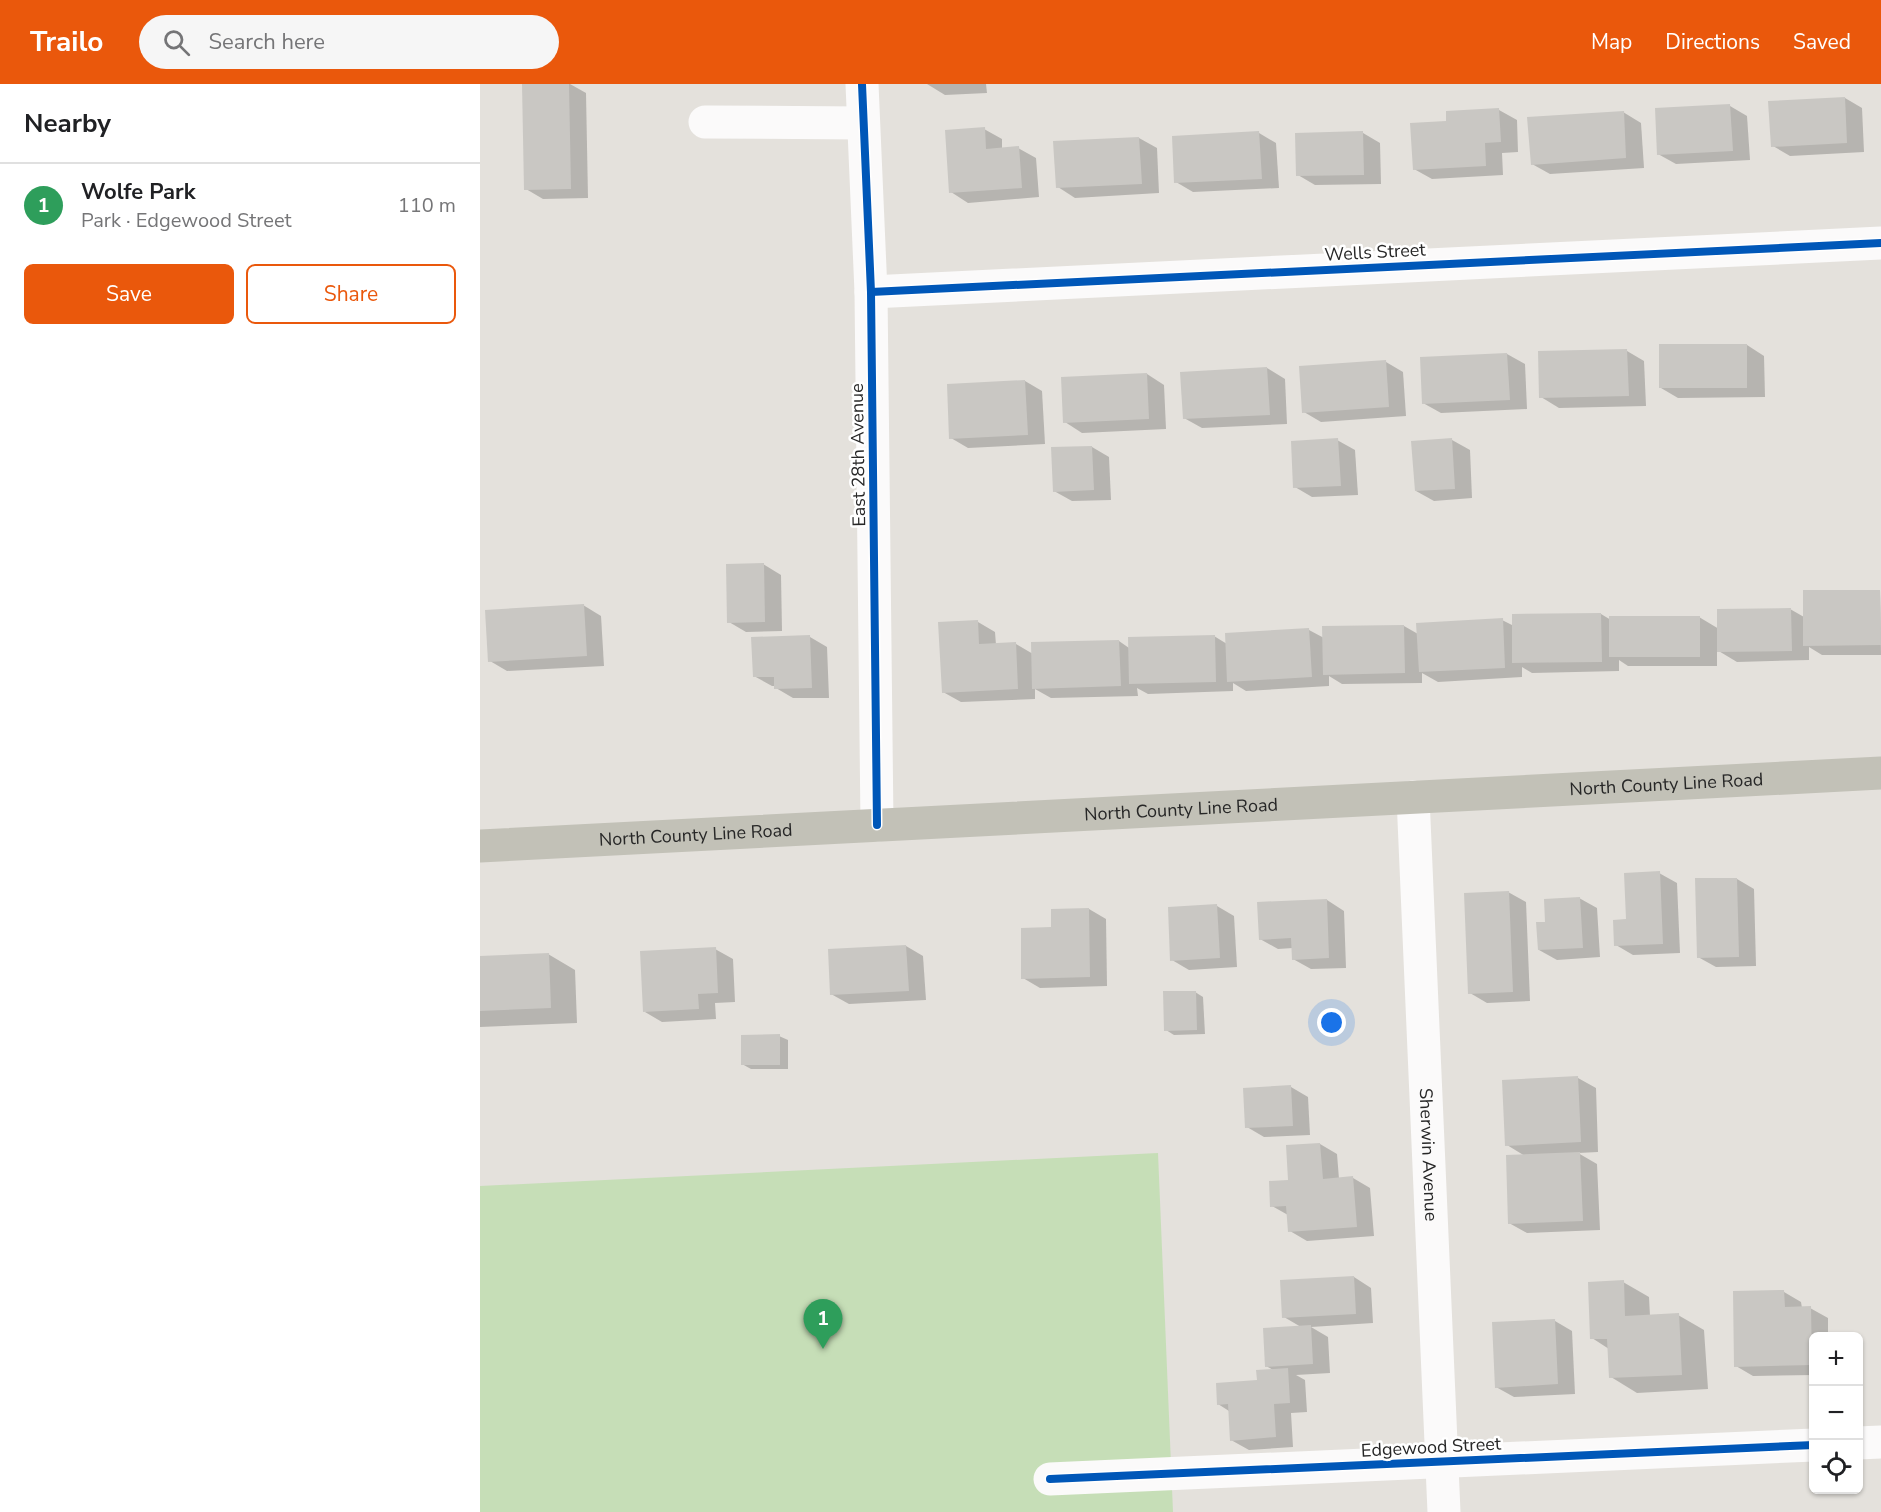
<!DOCTYPE html>
<html lang="en">
<head>
<meta charset="utf-8">
<style>
  body { margin:0; font-family:"Nunito Sans",sans-serif; background:#f6f6f6; color:#202124 }
  .controls { position:absolute; right:18px; bottom:18px; display:grid; overflow:hidden; border-radius:9px; box-shadow:0 2px 4px #0004 }
  .controls button { width:54px; height:54px; display:grid; place-items:center; padding:0; border:0; border-bottom:2px solid #e0e0e0; background:#fff; color:#202124; font:30px sans-serif }
  .you { position:absolute; left:852px; top:939px; width:21px; height:21px; margin:-15px; border:4px solid #fff; border-radius:50%; background:#1a73e8; box-shadow:0 0 0 9px #1a73e833 }
  .badge { display:grid; place-items:center; width:39px; height:39px; border-radius:50%; background:#ea580c; color:#fff; font-size:20px; font-weight:700 }
  .pin { position:absolute; translate:-50% -50px; filter:drop-shadow(0 2px 3px #0008) }
  .pin::after { content:''; position:absolute; top:32px; width:21px; height:18px; background:inherit; clip-path:polygon(0 0,100% 0,50% 100%) }
  .list { margin:0; padding:0; list-style:none }
  h2 { display:flex; justify-content:space-between; align-items:center; height:78px; margin:0; padding:0 24px; font-size:26px }
  h2 small { font-size:20px; font-weight:400; color:#757577 }
  .list li { display:grid; grid-template-columns:39px 1fr auto; gap:18px; align-items:center; box-sizing:border-box; height:84px; padding:0 24px; border-top:2px solid #e0e0e0 }
  .list b { display:block; font-size:22px; white-space:nowrap }
  .list p { margin:0; font-size:20px; white-space:nowrap; color:#757577 }
  .list em { font-size:20px; font-style:normal; color:#757577 }
  .actions { display:flex; gap:12px; padding:18px 24px }
  .actions a { flex:1; padding:14px 0; border:2px solid #ea580c; border-radius:9px; text-align:center; font-size:21px; color:#ea580c }
  .actions .main { background:#ea580c; color:#fff }
  .icon { flex:none; width:33px; height:33px; fill:none; stroke:currentColor; stroke-width:2; stroke-linecap:round; stroke-linejoin:round }
  .map { position:relative; flex:none; width:1401px; height:1428px; overflow:hidden }
  header { display:flex; align-items:center; gap:36px; box-sizing:border-box; height:84px; padding:0 30px; background:#ea580c; color:#fff }
  header strong { font-size:28px }
  nav { display:flex; gap:33px; margin-inline-start:auto; font-size:21px }
  .search { width:420px; height:54px; background:#f6f6f6; display:flex; align-items:center; gap:15px; box-sizing:border-box; padding:0 21px; border-radius:33px; color:#757577; font-size:22px }
  main { display:flex }
  aside { flex:1; background:#fff }
  .map>svg:first-child { display:block }
  .green { fill:#c6deb7 }
  .shadow { fill:#0003 }
  .building { fill:#c9c7c3 }
  .lines { fill:none; stroke-linecap:round; stroke-linejoin:round }
  .minor { stroke:#fbfafa; stroke-width:33 }
  .major { stroke:#c2c1b7; stroke-width:33 }
  .cycleway-casing { stroke:#fff; stroke-width:11 }
  .cycleway { stroke:#0057b8; stroke-width:8 }
  .labels { text-anchor:middle; stroke-width:5; stroke-linejoin:round; paint-order:stroke }
  .street-label { font-size:18px; fill:#272727; stroke:#fff }
</style>
</head>
<body>
<header>
<strong>Trailo</strong>
<div class="search"><svg class="icon" aria-label="search" viewBox="0 0 24 24"><circle cx="10" cy="10" r="6"/><path d="M15 15l6 6"/></svg>Search here</div>
<nav><a>Map</a><a>Directions</a><a>Saved</a></nav>
</header>
<main>
<aside>
<h2>Nearby<small></small></h2>
<ul class="list">
<li><span class="badge" style="background:#2e9e5b">1</span><div><b>Wolfe Park</b><p>Park · Edgewood Street</p></div><em>110 m</em></li>
</ul>
<div class="actions"><a class="main">Save</a><a>Share</a></div>
</aside>
<div class="map">
<svg width="1401" height="1428" viewBox="0 0 1401 1428">
  <rect width="100%" height="100%" fill="#e4e1dc"/>
  <path class="green" d="M 678,1069 L 693,1428 L 0,1428 L 0,1102 Z"/>
  <g class="shadow">
    <path d="M 44,0 L 90,0 L 106,9 L 108,114 L 63,115 L 46,105 Z"/>
    <path d="M 447,0 L 506,0 L 507,9 L 465,11 Z"/>
    <path d="M 1365,14 L 1382,24 L 1384,68 L 1310,72 L 1293,62 Z"/>
    <path d="M 1250,22 L 1267,32 L 1270,76 L 1196,80 L 1178,70 Z"/>
    <path d="M 1019,26 L 1037,36 L 1038,68 L 1022,69 L 1023,91 L 952,95 L 934,85 L 968,38 L 967,29 Z"/>
    <path d="M 1143,28 L 1161,39 L 1164,84 L 1070,90 L 1052,80 Z"/>
    <path d="M 504,45 L 522,55 L 522,65 L 538,64 L 556,74 L 559,113 L 488,119 L 471,108 Z"/>
    <path d="M 779,49 L 796,59 L 799,104 L 713,108 L 696,98 Z"/>
    <path d="M 883,49 L 900,59 L 901,100 L 835,101 L 818,91 Z"/>
    <path d="M 659,54 L 677,64 L 679,109 L 595,114 L 578,103 Z"/>
    <path d="M 1267,261 L 1284,272 L 1285,313 L 1198,314 L 1181,304 Z"/>
    <path d="M 1147,267 L 1164,277 L 1166,322 L 1079,324 L 1061,313 Z"/>
    <path d="M 1027,270 L 1045,280 L 1047,325 L 961,329 L 943,319 L 941,275 Z"/>
    <path d="M 906,278 L 923,288 L 926,332 L 841,338 L 824,328 Z"/>
    <path d="M 787,284 L 805,295 L 807,340 L 722,344 L 704,334 Z"/>
    <path d="M 667,290 L 684,301 L 686,345 L 602,349 L 585,338 Z"/>
    <path d="M 545,297 L 562,307 L 565,360 L 488,364 L 471,354 Z"/>
    <path d="M 857,356 L 875,366 L 878,411 L 832,413 L 815,403 Z"/>
    <path d="M 972,356 L 990,366 L 992,414 L 954,417 L 936,407 L 933,358 Z"/>
    <path d="M 612,363 L 629,373 L 631,416 L 592,417 L 574,407 Z"/>
    <path d="M 283,480 L 301,491 L 302,547 L 266,548 L 249,538 Z"/>
    <path d="M 1400,507 L 1401,571 L 1342,571 L 1329,563 L 1329,576 L 1257,578 L 1237,566 L 1237,582 L 1148,582 L 1139,576 L 1139,587 L 1052,589 L 1042,583 L 1042,593 L 958,598 L 942,589 L 942,599 L 862,600 L 849,592 L 849,602 L 766,607 L 753,599 L 753,607 L 668,610 L 657,604 L 658,612 L 571,614 L 555,605 L 555,615 L 481,618 L 463,608 L 498,538 L 515,548 L 516,561 L 536,560 L 553,570 L 639,557 L 649,564 L 734,552 L 747,560 L 829,546 L 844,554 L 924,542 L 938,550 L 1022,536 L 1034,542 L 1121,530 L 1131,536 L 1219,533 L 1239,545 L 1310,525 L 1324,533 Z"/>
    <path d="M 103,521 L 121,532 L 124,582 L 27,587 L 10,577 Z"/>
    <path d="M 330,553 L 347,563 L 349,614 L 313,614 L 296,604 L 296,602 L 292,602 L 274,592 Z"/>
    <path d="M 1179,789 L 1197,799 L 1200,869 L 1153,871 L 1136,861 L 1148,836 Z"/>
    <path d="M 1257,795 L 1274,805 L 1276,882 L 1236,883 L 1218,873 Z"/>
    <path d="M 1028,808 L 1046,818 L 1050,917 L 1007,919 L 990,909 Z"/>
    <path d="M 1099,814 L 1117,824 L 1120,873 L 1077,876 L 1059,866 L 1067,839 Z"/>
    <path d="M 847,816 L 864,827 L 866,884 L 831,885 L 813,875 L 813,864 L 798,865 L 780,855 Z"/>
    <path d="M 737,822 L 754,832 L 757,883 L 709,886 L 692,876 Z"/>
    <path d="M 609,825 L 626,835 L 627,902 L 560,904 L 543,894 Z"/>
    <path d="M 426,862 L 443,872 L 446,916 L 369,920 L 351,910 Z"/>
    <path d="M 235,865 L 253,875 L 255,918 L 235,919 L 236,935 L 182,938 L 165,928 Z"/>
    <path d="M 68,870 L 95,886 L 97,939 L 0,943 L 0,873 Z"/>
    <path d="M 715,908 L 723,913 L 725,950 L 694,951 L 686,946 Z"/>
    <path d="M 299,952 L 308,956 L 308,985 L 271,985 L 262,980 Z"/>
    <path d="M 1098,994 L 1116,1004 L 1118,1068 L 1098,1069 L 1117,1080 L 1120,1146 L 1047,1149 L 1029,1139 L 1045,1072 L 1027,1061 Z"/>
    <path d="M 811,1003 L 828,1013 L 830,1051 L 784,1053 L 767,1043 Z"/>
    <path d="M 840,1060 L 857,1070 L 859,1095 L 873,1094 L 890,1104 L 894,1152 L 827,1157 L 810,1147 L 808,1131 L 792,1122 Z"/>
    <path d="M 874,1193 L 891,1204 L 893,1239 L 831,1243 L 848,1253 L 850,1289 L 816,1291 L 825,1296 L 827,1328 L 811,1329 L 813,1363 L 769,1366 L 751,1356 L 749,1327 L 738,1320 L 795,1287 L 786,1282 L 821,1243 L 804,1233 Z"/>
    <path d="M 1143,1198 L 1169,1213 L 1170,1232 L 1198,1231 L 1224,1246 L 1228,1305 L 1157,1309 L 1131,1293 L 1129,1265 L 1112,1254 Z"/>
    <path d="M 1304,1208 L 1321,1218 L 1322,1224 L 1330,1224 L 1348,1234 L 1348,1252 L 1334,1252 L 1334,1291 L 1273,1292 L 1256,1282 Z"/>
    <path d="M 1075,1237 L 1092,1247 L 1095,1310 L 1034,1313 L 1016,1303 Z"/>
  </g>
  <g class="building">
    <path d="M 42,0 L 89,0 L 91,105 L 44,106 Z"/>
    <path d="M 1365,13 L 1367,59 L 1291,63 L 1288,17 Z"/>
    <path d="M 1250,20 L 1253,67 L 1177,71 L 1175,24 Z"/>
    <path d="M 1019,24 L 1021,58 L 1005,59 L 1006,82 L 933,86 L 930,39 L 966,37 L 966,27 Z"/>
    <path d="M 1144,27 L 1146,74 L 1051,81 L 1047,33 Z"/>
    <path d="M 505,43 L 506,65 L 539,62 L 542,104 L 469,109 L 465,46 Z"/>
    <path d="M 779,47 L 782,95 L 694,99 L 692,52 Z"/>
    <path d="M 883,47 L 884,91 L 816,92 L 815,49 Z"/>
    <path d="M 659,53 L 662,100 L 576,104 L 573,57 Z"/>
    <rect x="1179" y="260" width="88" height="44"/>
    <path d="M 1147,265 L 1149,312 L 1059,314 L 1058,267 Z"/>
    <path d="M 1027,269 L 1030,316 L 942,320 L 940,273 Z"/>
    <path d="M 906,276 L 909,323 L 822,329 L 819,282 Z"/>
    <path d="M 787,283 L 790,331 L 703,335 L 700,288 Z"/>
    <path d="M 667,289 L 669,335 L 583,339 L 581,293 Z"/>
    <path d="M 545,296 L 548,351 L 469,355 L 467,300 Z"/>
    <path d="M 858,354 L 861,402 L 813,404 L 811,357 Z"/>
    <path d="M 972,354 L 975,405 L 935,407 L 931,357 Z"/>
    <path d="M 612,362 L 614,406 L 573,408 L 571,363 Z"/>
    <path d="M 284,479 L 285,538 L 247,539 L 246,480 Z"/>
    <path d="M 1323,506 L 1400,506 L 1401,561 L 1323,562 Z"/>
    <path d="M 104,520 L 107,572 L 8,578 L 5,526 Z"/>
    <path d="M 1311,524 L 1312,567 L 1237,568 L 1237,525 Z"/>
    <path d="M 1121,529 L 1122,578 L 1032,579 L 1032,530 Z"/>
    <rect x="1129" y="532" width="91" height="41"/>
    <path d="M 1023,534 L 1025,584 L 939,588 L 936,539 Z"/>
    <path d="M 498,536 L 499,560 L 536,558 L 538,605 L 462,609 L 458,538 Z"/>
    <path d="M 924,541 L 925,589 L 843,591 L 842,542 Z"/>
    <path d="M 829,544 L 832,593 L 747,598 L 745,549 Z"/>
    <path d="M 330,551 L 332,604 L 294,605 L 294,593 L 273,593 L 271,553 Z"/>
    <path d="M 735,551 L 736,598 L 649,600 L 648,553 Z"/>
    <path d="M 639,556 L 641,602 L 552,605 L 551,558 Z"/>
    <path d="M 1180,787 L 1183,860 L 1134,862 L 1133,836 L 1146,835 L 1144,789 Z"/>
    <path d="M 1215,794 L 1257,794 L 1259,873 L 1217,874 Z"/>
    <path d="M 1029,807 L 1033,908 L 988,910 L 984,809 Z"/>
    <path d="M 1100,813 L 1103,864 L 1058,866 L 1056,838 L 1065,838 L 1064,815 Z"/>
    <path d="M 847,815 L 849,874 L 812,876 L 811,854 L 779,856 L 777,818 Z"/>
    <path d="M 737,820 L 740,874 L 690,877 L 688,823 Z"/>
    <path d="M 609,824 L 610,893 L 541,895 L 541,844 L 571,843 L 571,825 Z"/>
    <path d="M 426,861 L 429,907 L 350,911 L 348,865 Z"/>
    <path d="M 236,863 L 238,909 L 218,910 L 219,925 L 163,928 L 160,867 Z"/>
    <path d="M 69,869 L 71,924 L 0,927 L 0,872 Z"/>
    <path d="M 683,907 L 716,907 L 717,946 L 684,947 Z"/>
    <path d="M 300,950 L 300,981 L 261,981 L 261,951 Z"/>
    <path d="M 1098,992 L 1101,1058 L 1025,1062 L 1022,996 Z"/>
    <path d="M 811,1001 L 813,1042 L 765,1044 L 763,1004 Z"/>
    <path d="M 840,1059 L 843,1095 L 873,1092 L 877,1143 L 808,1148 L 806,1122 L 790,1123 L 789,1097 L 808,1096 L 806,1061 Z"/>
    <path d="M 1100,1068 L 1103,1137 L 1028,1140 L 1026,1071 Z"/>
    <path d="M 874,1192 L 876,1230 L 802,1234 L 800,1196 Z"/>
    <path d="M 1144,1196 L 1145,1232 L 1199,1229 L 1202,1291 L 1129,1294 L 1127,1255 L 1110,1255 L 1108,1198 Z"/>
    <path d="M 1304,1206 L 1305,1223 L 1331,1222 L 1332,1281 L 1254,1283 L 1253,1207 Z"/>
    <path d="M 1075,1235 L 1078,1300 L 1015,1304 L 1012,1238 Z"/>
    <path d="M 831,1241 L 833,1280 L 785,1283 L 783,1244 Z"/>
    <path d="M 808,1284 L 810,1319 L 794,1320 L 796,1353 L 750,1357 L 748,1320 L 737,1321 L 736,1299 L 777,1296 L 776,1286 Z"/>
  </g>
  <g class="lines">
    <g class="minor">
      <path d="M 382,0 L 391,208 L 397,741"/>
      <path d="M 225,38 L 383,39"/>
      <path d="M 391,208 L 1401,159"/>
      <path id="s1" d="M 933,713 L 964,1428"/>
      <path d="M 1378,1359 L 1401,1358"/>
      <path d="M 570,1395 L 1334,1361"/>
    </g>
    <path class="major" id="s2" d="M 0,762 L 1401,689"/>
    <defs>
      <g id="cycleway">
        <path d="M 382,0 L 391,208 L 397,741"/>
        <path d="M 391,208 L 1401,159"/>
        <path d="M 570,1395 L 1334,1361"/>
      </g>
    </defs>
    <use href="#cycleway" class="cycleway-casing"/>
    <use href="#cycleway" class="cycleway"/>
  </g>
  <g class="labels">
    <g class="street-label">
      <text transform="translate(895 168) rotate(-3)" y="6">Wells Street</text>
      <text transform="translate(378 371) rotate(-91)" y="6">East 28th Avenue</text>
      <text dy="6" stroke="none"><textPath href="#s2" startOffset="1188">North County Line Road</textPath></text>
      <text dy="6" stroke="none"><textPath href="#s2" startOffset="702">North County Line Road</textPath></text>
      <text dy="6" stroke="none"><textPath href="#s2" startOffset="216">North County Line Road</textPath></text>
      <text dy="6" stroke="none"><textPath href="#s1" startOffset="358">Sherwin Avenue</textPath></text>
      <text transform="translate(951 1363) rotate(-3)" y="6">Edgewood Street</text>
    </g>
  </g>
</svg>
<div class="controls">
<button>+</button>
<button>−</button>
<button><svg class="icon" aria-label="locate" viewBox="0 0 24 24"><circle cx="12" cy="12" r="6"/><path d="M12 2v4M12 18v4M2 12h4M18 12h4"/></svg></button>
</div>
<div class="you"></div>
<div class="pin badge" style="left:343px;top:1265px;background:#2e9e5b">1</div>
</div>
</main>
</body>
</html>
